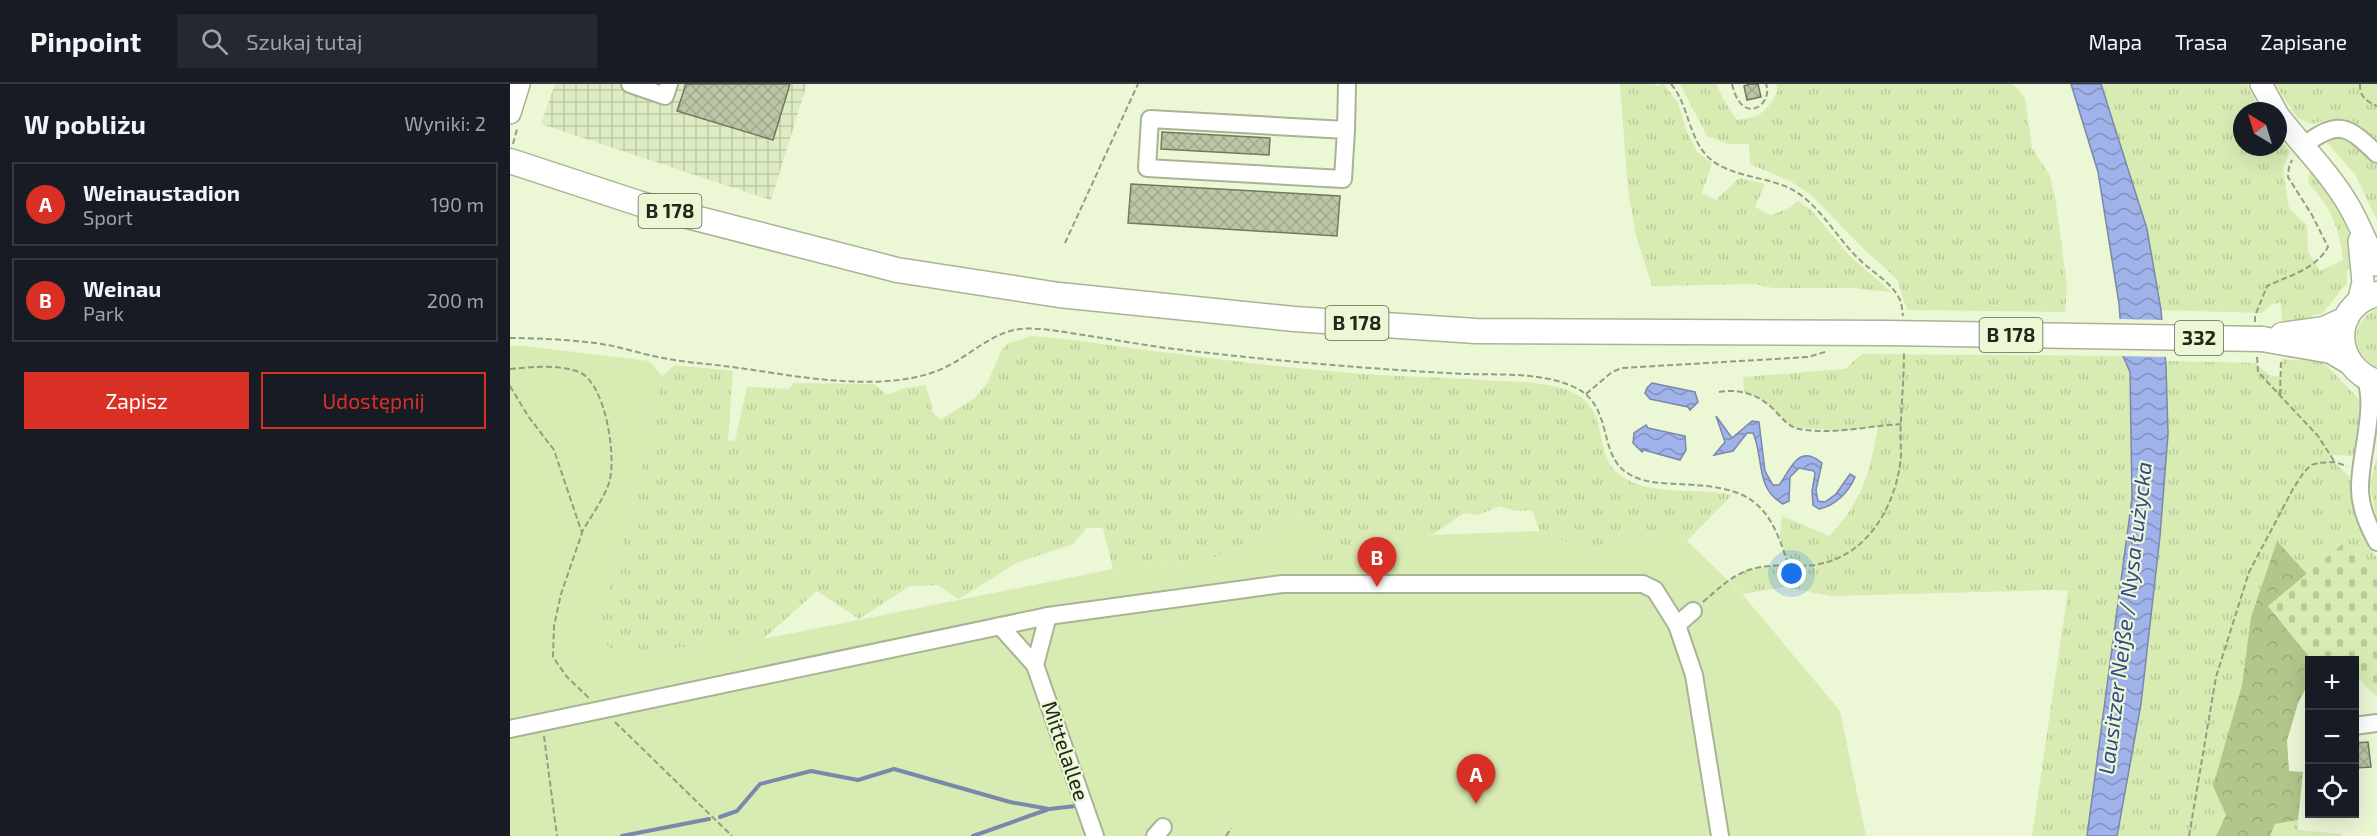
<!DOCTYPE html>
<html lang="pl">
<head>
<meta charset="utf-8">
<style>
  body { margin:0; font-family:"Exo 2",sans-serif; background:#242831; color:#f1f3f6 }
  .controls { position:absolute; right:18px; bottom:18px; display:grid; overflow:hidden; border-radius:0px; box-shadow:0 6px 24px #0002 }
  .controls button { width:54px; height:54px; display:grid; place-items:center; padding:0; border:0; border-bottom:2px solid #363941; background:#171b24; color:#f1f3f6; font:30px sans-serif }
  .compass { position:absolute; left:1723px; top:18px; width:54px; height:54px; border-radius:50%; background:#171b24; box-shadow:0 6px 24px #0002; rotate:322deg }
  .you { position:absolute; left:1282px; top:490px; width:21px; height:21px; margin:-15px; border:4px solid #fff; border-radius:50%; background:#1a73e8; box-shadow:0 0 0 9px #1a73e833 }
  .badge { display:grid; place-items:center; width:39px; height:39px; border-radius:50%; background:#d93025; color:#fff; font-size:20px; font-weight:700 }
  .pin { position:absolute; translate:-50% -50px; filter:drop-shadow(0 2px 3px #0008) }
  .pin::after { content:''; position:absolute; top:32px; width:21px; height:18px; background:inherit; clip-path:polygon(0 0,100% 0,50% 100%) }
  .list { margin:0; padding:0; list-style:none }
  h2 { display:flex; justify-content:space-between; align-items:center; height:78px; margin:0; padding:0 24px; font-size:26px }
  h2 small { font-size:20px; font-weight:400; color:#9ea1a6 }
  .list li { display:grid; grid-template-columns:39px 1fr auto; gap:18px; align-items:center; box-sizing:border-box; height:84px; margin:0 12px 12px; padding:0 12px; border:2px solid #363941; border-radius:0px }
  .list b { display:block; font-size:22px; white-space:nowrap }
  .list p { margin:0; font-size:20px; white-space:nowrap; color:#9ea1a6 }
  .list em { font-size:20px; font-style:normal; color:#9ea1a6 }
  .actions { display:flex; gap:12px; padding:18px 24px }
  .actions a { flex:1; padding:14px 0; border:2px solid #d93025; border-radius:0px; text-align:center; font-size:21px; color:#d93025 }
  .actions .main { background:#d93025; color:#fff }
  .icon { flex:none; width:33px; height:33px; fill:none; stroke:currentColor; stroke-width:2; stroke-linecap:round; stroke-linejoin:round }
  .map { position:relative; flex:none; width:1867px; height:752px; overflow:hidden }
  header { display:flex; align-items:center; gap:36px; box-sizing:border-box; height:84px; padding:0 30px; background:#171b24; border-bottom:2px solid #363941 }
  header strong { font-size:28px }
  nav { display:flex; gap:33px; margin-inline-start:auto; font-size:21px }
  .search { width:420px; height:54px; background:#242831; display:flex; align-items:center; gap:15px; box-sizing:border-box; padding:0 21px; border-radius:0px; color:#9ea1a6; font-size:22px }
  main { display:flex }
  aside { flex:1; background:#171b24 }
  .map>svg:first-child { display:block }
  .industrial { fill:url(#industrial-grid) }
  .grass { fill:url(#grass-tufts) }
  .forest { fill:url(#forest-crowns) }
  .cemetery { fill:url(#cemetery-stones) }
  .green { fill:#d8ebb3 }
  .water { fill:url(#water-waves); stroke:#7a88ab; stroke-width:1.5 }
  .pier { fill:#ebf7d5 }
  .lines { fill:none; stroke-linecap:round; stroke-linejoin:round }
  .stream { stroke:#7a88ab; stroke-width:4 }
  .building { fill:url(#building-cross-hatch); stroke:#707b5d; stroke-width:1.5 }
  .minor-casing { stroke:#a8b494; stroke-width:20 }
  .major-casing { stroke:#a8b494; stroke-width:24 }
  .highway-casing { stroke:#a8b494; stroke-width:27 }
  .path { stroke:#949d84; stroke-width:2; stroke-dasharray:6 3; stroke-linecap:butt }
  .minor { stroke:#fff; stroke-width:16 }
  .major { stroke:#fff; stroke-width:21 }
  .highway { stroke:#fff; stroke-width:24 }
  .highway-bridge-casing { stroke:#a8b494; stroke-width:27; stroke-linecap:butt }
  .highway-bridge { stroke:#fff; stroke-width:24 }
  .labels { text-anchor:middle; stroke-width:4.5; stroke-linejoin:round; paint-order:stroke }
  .shield { fill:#ebf7d5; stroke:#5e6552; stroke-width:1.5 }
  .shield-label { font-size:20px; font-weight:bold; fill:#22271a }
  .street-label { font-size:21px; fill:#22271a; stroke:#ebf7d5 }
  .water-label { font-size:22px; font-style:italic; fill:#364889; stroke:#ebf7d5 }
</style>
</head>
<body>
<header>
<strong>Pinpoint</strong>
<div class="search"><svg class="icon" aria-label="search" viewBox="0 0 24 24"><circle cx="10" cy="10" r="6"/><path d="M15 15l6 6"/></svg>Szukaj tutaj</div>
<nav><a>Mapa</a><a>Trasa</a><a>Zapisane</a></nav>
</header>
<main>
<aside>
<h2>W pobliżu<small>Wyniki: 2</small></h2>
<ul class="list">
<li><span class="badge">A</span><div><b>Weinaustadion</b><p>Sport</p></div><em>190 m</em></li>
<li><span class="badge">B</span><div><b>Weinau</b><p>Park</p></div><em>200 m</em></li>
</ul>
<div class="actions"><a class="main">Zapisz</a><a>Udostępnij</a></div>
</aside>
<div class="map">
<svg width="1867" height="752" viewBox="0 0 1867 752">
  <defs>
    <pattern id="industrial-grid" width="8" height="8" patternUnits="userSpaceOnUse" patternTransform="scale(1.5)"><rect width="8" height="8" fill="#deecc3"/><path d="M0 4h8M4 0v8" fill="none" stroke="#becaa7"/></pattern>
    <pattern id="grass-tufts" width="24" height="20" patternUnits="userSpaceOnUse" patternTransform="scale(1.5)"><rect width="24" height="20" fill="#d8ebb3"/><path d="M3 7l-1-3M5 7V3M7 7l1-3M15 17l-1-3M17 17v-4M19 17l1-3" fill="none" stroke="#b9ca99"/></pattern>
    <pattern id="forest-crowns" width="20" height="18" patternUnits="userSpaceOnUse" patternTransform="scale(1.5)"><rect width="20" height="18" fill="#b2c58b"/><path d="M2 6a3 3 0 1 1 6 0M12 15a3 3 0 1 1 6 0" fill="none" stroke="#99a977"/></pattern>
    <pattern id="cemetery-stones" width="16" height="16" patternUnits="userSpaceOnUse" patternTransform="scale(1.5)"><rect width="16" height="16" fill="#d8ebb3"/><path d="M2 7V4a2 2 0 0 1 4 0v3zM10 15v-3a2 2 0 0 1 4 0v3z" fill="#b9ca99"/></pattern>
    <pattern id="water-waves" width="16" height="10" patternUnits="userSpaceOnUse" patternTransform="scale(1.5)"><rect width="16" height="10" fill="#9fb2e9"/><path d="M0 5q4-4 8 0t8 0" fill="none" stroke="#8191bc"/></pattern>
    <pattern id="building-cross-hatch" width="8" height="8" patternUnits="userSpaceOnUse" patternTransform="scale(1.5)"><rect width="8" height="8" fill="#bac6a6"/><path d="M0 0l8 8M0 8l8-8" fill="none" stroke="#a0aa8e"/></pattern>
  </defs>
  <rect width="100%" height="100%" fill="#ebf7d5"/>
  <path class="industrial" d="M 45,0 L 297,0 L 261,116 L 31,40 Z"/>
  <g class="grass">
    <path d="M 1110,0 L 1145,0 L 1146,2 L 1154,0 L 1168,19 L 1177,48 L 1187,68 L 1202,79 L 1192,109 L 1206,116 L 1229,94 L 1255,100 L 1245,123 L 1261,131 L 1281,123 L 1288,117 L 1301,126 L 1339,171 L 1381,208 L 1341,204 L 1263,204 L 1244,200 L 1142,202 L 1126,151 L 1118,106 Z"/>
    <path d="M 1170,0 L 1206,0 L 1214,16 L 1227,36 C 1251,33 1257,28 1268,6 L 1266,0 L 1503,0 L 1515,14 L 1522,64 L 1540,92 L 1546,118 L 1557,203 L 1555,228 L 1397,226 L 1387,195 L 1354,165 L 1300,110 L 1280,97 L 1240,80 L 1239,60 L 1219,60 L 1197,52 Z"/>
    <path d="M 1591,0 L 1737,0 L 1750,27 L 1732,27 L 1732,63 L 1768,63 L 1768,54 L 1780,68 L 1773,85 L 1779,124 L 1797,142 L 1798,168 L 1810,187 L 1833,176 C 1829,140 1821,126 1798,98 L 1800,86 C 1828,112 1841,147 1846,184 L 1837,186 L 1837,199 L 1812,230 L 1802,231 L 1802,237 L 1772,238 L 1771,218 L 1759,222 L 1752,229 L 1651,226 L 1637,145 Z"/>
    <path d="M 1765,0 L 1867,0 L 1867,63 L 1849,42 L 1820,35 L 1802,40 L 1788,34 Z"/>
    <path d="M 1821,50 L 1843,55 L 1867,80 L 1867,136 L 1845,90 L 1814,55 Z"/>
    <path d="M 1867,225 L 1867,283 C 1840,271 1839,236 1867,225 Z"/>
    <path d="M 521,252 C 565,255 608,263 652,268 C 719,277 788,285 856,290 C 900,293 944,294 988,297 C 1010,298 1033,298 1055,305 C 1105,323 1079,369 1111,392 C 1139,413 1190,403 1222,411 L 1177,457 L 1117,446 L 1081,468 L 1030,447 L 1022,426 L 1006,427 L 989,422 L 969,431 L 954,429 L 922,451 L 867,459 L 847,474 L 815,479 L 791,430 L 778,431 L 765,449 L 690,479 L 603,485 L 593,444 L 577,444 L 563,460 L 506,479 L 449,515 L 428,501 L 400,502 L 349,535 L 307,507 L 253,555 L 137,567 L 103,567 L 89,554 L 85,541 L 106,483 L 131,390 L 152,292 L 165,281 L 223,287 L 218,356 L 225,357 L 237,303 L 279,305 L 284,299 L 364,300 L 377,311 L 395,304 L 415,301 L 421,318 L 422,327 L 430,336 L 465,314 L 478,298 L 491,267 L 497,260 Z"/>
    <path d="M 1352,270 L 1613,272 L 1620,288 L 1622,414 L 1577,752 L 1522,752 L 1558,507 L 1541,506 L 1321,512 L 1274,503 L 1232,510 L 1219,496 L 1238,485 L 1278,481 L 1270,452 L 1272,432 L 1319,452 C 1352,419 1360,387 1368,343 L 1331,347 L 1282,343 L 1255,317 L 1234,308 L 1233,293 L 1335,285 Z"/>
    <path d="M 1772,275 L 1813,278 L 1848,314 L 1853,324 L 1846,368 L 1841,372 L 1824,371 L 1819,374 L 1839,392 L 1844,428 L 1853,453 L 1867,474 L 1867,496 L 1836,457 L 1797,490 L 1767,457 L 1741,533 L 1732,601 L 1704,702 L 1716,731 L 1706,752 L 1607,752 L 1631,620 L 1650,452 L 1658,350 L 1656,277 L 1746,279 L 1759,291 L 1771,293 Z"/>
    <path d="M 1867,373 L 1867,438 L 1860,400 Z"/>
    <path d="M 1788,736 L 1788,746 L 1832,750 L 1832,752 L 1760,752 L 1765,740 Z"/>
  </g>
  <path class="forest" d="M 1767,457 L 1797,490 L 1759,523 L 1802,576 L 1800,576 L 1799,598 L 1788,619 L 1777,657 L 1779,687 L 1793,688 L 1788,736 L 1765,740 L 1760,752 L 1706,752 L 1716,731 L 1703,702 L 1732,601 L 1741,533 Z"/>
  <path class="cemetery" d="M 1836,457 L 1867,496 L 1867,613 L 1848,594 L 1845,596 L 1844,576 L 1802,576 L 1758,522 Z"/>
  <path class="green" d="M 0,262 L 15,262 L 139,277 L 152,292 L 131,390 L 106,483 L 85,541 L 89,554 L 103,567 L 137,567 L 253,555 L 603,485 L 690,479 L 765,449 L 778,431 L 791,430 L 815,479 L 847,474 L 867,459 L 922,451 L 1030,447 L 1081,468 L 1117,446 L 1177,457 L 1232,510 L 1330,627 L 1356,752 L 0,752 Z"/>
  <g class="water">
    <path d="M 1561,0 L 1591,0 L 1637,145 L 1651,226 L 1656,282 L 1658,350 L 1650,452 L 1631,620 L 1607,752 L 1577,752 L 1622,414 L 1620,288 L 1613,272 L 1609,220 L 1588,88 Z"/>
    <path d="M 1142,299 L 1185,308 L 1188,318 L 1180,326 L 1178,323 L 1140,315 L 1135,309 L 1137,304 Z"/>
    <path d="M 1206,332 L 1222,354 L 1242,337 L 1249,338 L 1255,387 L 1263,401 L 1269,401 C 1279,390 1287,357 1312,379 L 1306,406 L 1308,417 L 1315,418 L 1326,410 L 1340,390 L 1345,393 C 1339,408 1325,422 1309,425 L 1303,421 L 1302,407 L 1305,390 L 1304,387 L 1289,384 L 1280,393 L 1279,417 L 1273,420 C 1245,405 1254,373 1243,349 L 1237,349 L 1223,367 L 1204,371 L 1215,358 Z"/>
    <path d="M 1136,341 L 1138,344 L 1175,352 L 1176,366 L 1170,376 L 1134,366 L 1132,368 L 1123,359 L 1124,349 Z"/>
  </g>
  <path class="pier" d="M 1607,235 L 1655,236 L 1659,273 L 1610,272 Z"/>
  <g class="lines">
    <g class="stream">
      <path d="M 210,733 L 227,727 L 250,700 L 301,687 L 348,696 L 384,685 L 500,718 L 539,725 L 566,722"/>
      <path d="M 112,752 L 199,735"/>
      <path d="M 463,752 L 539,725"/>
    </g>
  </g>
  <g class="building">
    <path d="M 176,0 L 280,0 L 263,56 L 167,27 Z"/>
    <path d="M 1240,0 L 1248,0 L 1251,13 L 1237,16 L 1234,2 Z"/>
    <path d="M 652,48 L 760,54 L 759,71 L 651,65 Z"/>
    <path d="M 621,100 L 830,112 L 827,152 L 618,139 Z"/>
    <path d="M 1858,658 L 1861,683 L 1845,684 L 1845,659 Z"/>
  </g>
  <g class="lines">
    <defs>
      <g id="minor">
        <path d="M 120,0 L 155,12 L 159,0"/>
        <path d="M 640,35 L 836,46 L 833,95 L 637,84 Z"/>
        <path d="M 836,46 L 837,0"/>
        <path d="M 1793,62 C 1828,35 1837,41 1867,70"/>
        <path d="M 1855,294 C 1867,321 1851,367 1850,401 C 1849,421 1857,440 1867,458"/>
        <path d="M 1167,541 L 1183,527"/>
        <path d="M 490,542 L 525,581 L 585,752"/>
        <path d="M 525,581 L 538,532"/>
        <path d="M 1844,642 L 1867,639"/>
        <path d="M 0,645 L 538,532 L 772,500 L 1133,500 L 1145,506 L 1167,541 L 1184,591 L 1210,752"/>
        <path d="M 645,752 L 653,743"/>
      </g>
      <g id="major">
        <path d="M 1751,0 L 1766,27"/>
        <path d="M 0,29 L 9,0"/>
        <path d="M 1768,31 C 1792,62 1820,89 1839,122 C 1850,141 1858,162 1867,181"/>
        <path d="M 1848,219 L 1853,198 L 1849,157"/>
      </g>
      <g id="highway">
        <path d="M 0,77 L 131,120 L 387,186 L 549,211 L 784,235 L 966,247 L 1376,249"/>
        <path d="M 1867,210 C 1819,222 1822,283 1867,298"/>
        <path d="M 1772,251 L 1814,245 L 1836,235"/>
        <path d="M 1752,255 L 1821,267 L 1838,277"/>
      </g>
    </defs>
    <use href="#minor" class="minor-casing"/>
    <use href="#major" class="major-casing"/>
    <use href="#highway" class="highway-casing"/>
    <g class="path">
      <path d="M 1161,0 C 1179,21 1178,53 1198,73 C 1220,94 1258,92 1283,106 C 1311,122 1327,155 1350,176 C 1363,189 1380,197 1389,214 C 1392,219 1392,226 1393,232"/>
      <path d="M 1222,0 C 1232,44 1264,20 1256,0"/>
      <path d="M 1850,0 C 1849,12 1857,18 1867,22"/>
      <path d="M 3,60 L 7,45"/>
      <path d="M 555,159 L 628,0"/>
      <path d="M 1745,238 L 1745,232 L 1757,202 C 1778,192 1806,185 1818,163 L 1802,131 L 1778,93 L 1779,83 L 1782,76"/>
      <path d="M 0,254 C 30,254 68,256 98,261 C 118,265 139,272 159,275 C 180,279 201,280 222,283 C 259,288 296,295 333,297 C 367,299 405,298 436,283 C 460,271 483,248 510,245 C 531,243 552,248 573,251 C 600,255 628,260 656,264 C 755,276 856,285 956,290 C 992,291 1033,288 1066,304 C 1104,322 1087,372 1119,390 C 1134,399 1151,399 1167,400 C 1236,403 1258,412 1278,481"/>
      <path d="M 1747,273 L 1748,288 L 1808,352 L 1824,377"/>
      <path d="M 0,285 C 22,283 47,280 69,288 C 96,299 107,375 99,399 C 93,416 81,432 72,448"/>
      <path d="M 0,302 L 18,332 L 44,366 L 72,449 L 51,510 L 44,542 L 43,573 L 57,593 L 79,614"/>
      <path d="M 1209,308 C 1232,304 1252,312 1267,329 C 1274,336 1279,343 1289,345 C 1321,351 1358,342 1391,340"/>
      <path d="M 1076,310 L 1102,288 L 1112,284 L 1298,273 L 1315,268"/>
      <path d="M 1770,311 L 1771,277"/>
      <path d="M 1193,518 C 1225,490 1233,482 1277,481 C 1288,481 1298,483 1309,480 C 1359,471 1387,419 1391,372 C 1391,360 1390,348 1391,336 C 1392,313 1394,290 1394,267"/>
      <path d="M 105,638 L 222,752"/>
      <path d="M 34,652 L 47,752"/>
      <path d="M 716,752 L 721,744"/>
      <path d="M 1679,752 L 1706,593 L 1739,488 L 1783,405 L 1794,388 L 1801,381 L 1808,379 L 1824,378 L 1837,382"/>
    </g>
    <use href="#minor" class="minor"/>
    <use href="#major" class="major"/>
    <use href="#highway" class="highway"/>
    <defs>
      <path id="highway-bridge" d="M 1376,249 L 1752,255"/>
    </defs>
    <use href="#highway-bridge" class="highway-bridge-casing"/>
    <use href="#highway-bridge" class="highway-bridge"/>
  </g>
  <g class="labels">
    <g class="shield">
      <rect x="128.5" y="110" width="63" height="34" rx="4.5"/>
      <rect x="815.5" y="222" width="63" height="34" rx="4.5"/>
      <rect x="1469.5" y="234" width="63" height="34" rx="4.5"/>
      <rect x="1665" y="237" width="48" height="34" rx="4.5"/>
    </g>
    <g class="shield-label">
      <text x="160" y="134">B 178</text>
      <text x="847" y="246">B 178</text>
      <text x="1501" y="258">B 178</text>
      <text x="1689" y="261">332</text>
    </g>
    <g class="street-label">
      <text transform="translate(555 667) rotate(71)" y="7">Mittelallee</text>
    </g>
    <g class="water-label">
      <text transform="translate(1615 534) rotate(-83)" y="8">Lausitzer Neiße / Nysa Łużycka</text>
    </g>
  </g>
</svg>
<div class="controls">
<button>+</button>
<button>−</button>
<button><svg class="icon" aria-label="locate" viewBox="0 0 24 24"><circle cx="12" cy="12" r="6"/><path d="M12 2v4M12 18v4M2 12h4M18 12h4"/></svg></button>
</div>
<svg class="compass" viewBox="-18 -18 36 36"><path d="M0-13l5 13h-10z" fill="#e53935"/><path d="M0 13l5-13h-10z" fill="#9ea1a6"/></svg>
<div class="you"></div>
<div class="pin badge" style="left:966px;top:720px">A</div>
<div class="pin badge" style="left:867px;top:503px">B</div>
</div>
</main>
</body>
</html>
